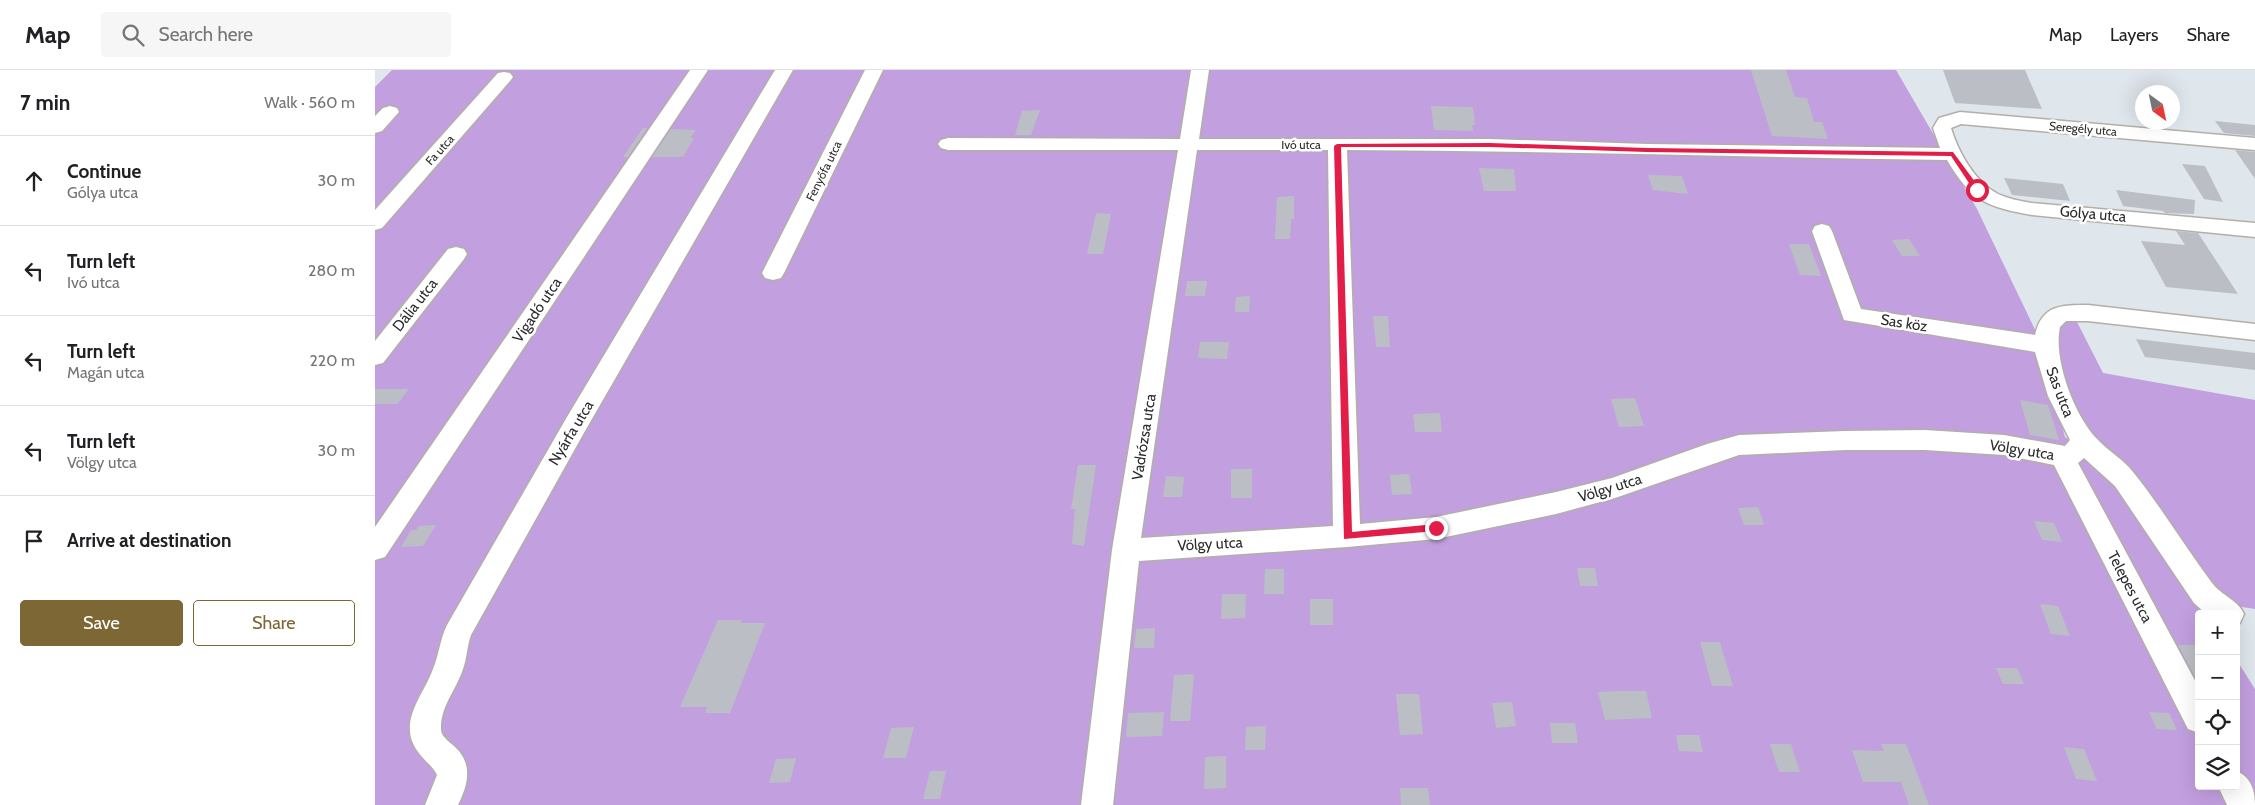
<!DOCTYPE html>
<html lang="en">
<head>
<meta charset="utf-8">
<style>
  body { margin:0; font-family:Cabin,sans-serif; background:#f6f6f6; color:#202124 }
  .controls { position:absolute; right:15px; bottom:15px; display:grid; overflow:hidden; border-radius:5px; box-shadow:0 5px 20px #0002 }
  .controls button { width:45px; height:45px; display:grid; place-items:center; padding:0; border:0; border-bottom:1px solid #e0e0e0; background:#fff; color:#202124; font:25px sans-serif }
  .compass { position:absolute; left:1760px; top:15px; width:45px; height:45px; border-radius:50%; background:#fff; box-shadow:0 5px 20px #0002; rotate:147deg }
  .stop { position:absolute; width:15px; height:15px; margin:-11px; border:4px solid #e11d48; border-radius:50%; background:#fff }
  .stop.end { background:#e11d48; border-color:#fff; box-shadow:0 1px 5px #0008 }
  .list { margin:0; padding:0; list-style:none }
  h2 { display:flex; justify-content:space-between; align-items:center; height:65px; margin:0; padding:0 20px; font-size:21px }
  h2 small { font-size:16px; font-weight:400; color:#757577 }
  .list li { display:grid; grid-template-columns:32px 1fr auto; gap:15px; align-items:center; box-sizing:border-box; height:90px; padding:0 20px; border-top:1px solid #e0e0e0 }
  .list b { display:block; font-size:19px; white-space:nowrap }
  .list p { margin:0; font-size:16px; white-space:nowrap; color:#757577 }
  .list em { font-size:16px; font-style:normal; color:#757577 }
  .actions { display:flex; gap:10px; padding:15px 20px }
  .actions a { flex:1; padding:11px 0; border:1px solid #7d6735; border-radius:5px; text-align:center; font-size:18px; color:#7d6735 }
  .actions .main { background:#7d6735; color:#fff }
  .icon { flex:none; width:28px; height:28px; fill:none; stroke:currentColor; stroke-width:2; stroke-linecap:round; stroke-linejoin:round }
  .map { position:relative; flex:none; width:1880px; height:735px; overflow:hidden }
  header { display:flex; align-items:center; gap:30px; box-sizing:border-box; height:70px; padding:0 25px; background:#fff; border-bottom:1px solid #e0e0e0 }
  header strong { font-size:24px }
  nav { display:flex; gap:28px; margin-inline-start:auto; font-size:18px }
  .search { width:350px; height:45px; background:#f6f6f6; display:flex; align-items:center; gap:12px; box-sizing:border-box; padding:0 18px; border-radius:5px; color:#757577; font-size:19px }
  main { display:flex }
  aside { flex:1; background:#fff }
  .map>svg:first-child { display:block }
  .green { fill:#c29fdf }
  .building { fill:#bbbfc5 }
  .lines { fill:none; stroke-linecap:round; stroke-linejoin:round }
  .minor-casing { stroke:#b3afa8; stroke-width:3 }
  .minor { fill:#fff; fill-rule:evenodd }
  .route { fill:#e11d48 }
  .labels { text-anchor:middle; stroke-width:5; stroke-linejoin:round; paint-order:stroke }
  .far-street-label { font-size:12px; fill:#2b2b2b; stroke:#fff }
  .street-label { font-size:15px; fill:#2b2b2b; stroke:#fff }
</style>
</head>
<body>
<header>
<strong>Map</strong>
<div class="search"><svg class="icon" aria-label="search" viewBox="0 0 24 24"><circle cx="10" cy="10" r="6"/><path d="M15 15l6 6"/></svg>Search here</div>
<nav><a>Map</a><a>Layers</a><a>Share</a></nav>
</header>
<main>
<aside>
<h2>7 min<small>Walk · 560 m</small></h2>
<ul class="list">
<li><svg class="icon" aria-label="ahead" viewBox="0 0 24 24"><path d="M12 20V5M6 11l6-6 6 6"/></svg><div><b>Continue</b><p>Gólya utca</p></div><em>30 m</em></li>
<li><svg class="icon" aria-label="left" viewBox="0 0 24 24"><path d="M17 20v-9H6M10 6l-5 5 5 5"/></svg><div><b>Turn left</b><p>Ivó utca</p></div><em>280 m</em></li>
<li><svg class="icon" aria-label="left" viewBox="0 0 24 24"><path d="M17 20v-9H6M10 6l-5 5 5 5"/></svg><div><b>Turn left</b><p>Magán utca</p></div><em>220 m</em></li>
<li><svg class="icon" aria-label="left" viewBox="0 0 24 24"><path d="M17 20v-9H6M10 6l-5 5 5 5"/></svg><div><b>Turn left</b><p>Völgy utca</p></div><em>30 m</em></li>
<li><svg class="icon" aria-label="arrive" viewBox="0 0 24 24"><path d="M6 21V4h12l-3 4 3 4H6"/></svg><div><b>Arrive at destination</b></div></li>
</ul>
<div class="actions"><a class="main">Save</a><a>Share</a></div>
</aside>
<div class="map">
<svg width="1880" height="735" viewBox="0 0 1880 735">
  <rect width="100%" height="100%" fill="#dfe6ec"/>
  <g class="green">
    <path d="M 17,0 L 1521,0 L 1602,139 L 1664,268 L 1690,367 L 1728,393 L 1833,544 L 1824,544 L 1824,716 L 1861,716 L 1861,589 L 1880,619 L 1880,735 L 0,735 L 0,17 Z"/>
    <path d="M 1689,252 L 1702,252 L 1728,303 L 1880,330 L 1880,539 L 1854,535 L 1703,355 L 1681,311 L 1681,256 Z"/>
  </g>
  <g class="building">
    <path d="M 1376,0 L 1411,0 L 1420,27 L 1432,28 L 1439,52 L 1447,52 L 1453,69 L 1397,66 Z"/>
    <path d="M 1568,0 L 1650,0 L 1667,39 L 1580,33 Z"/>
    <path d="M 1056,36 L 1098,37 L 1100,55 L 1097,55 L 1098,61 L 1059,60 Z"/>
    <path d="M 665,40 L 656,65 L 640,65 L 647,41 Z"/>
    <path d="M 1840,51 L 1880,55 L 1880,66 L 1849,63 Z"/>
    <path d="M 268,58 L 272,58 L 253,87 L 248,87 Z"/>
    <path d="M 296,59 L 321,60 L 315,68 L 319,68 L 308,87 L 277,87 Z"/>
    <path d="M 1860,80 L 1880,82 L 1880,109 Z"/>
    <path d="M 1807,94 L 1830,96 L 1848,132 L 1829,129 Z"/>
    <path d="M 1104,98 L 1139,99 L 1141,121 L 1109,121 Z"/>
    <path d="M 1273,105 L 1307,106 L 1313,124 L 1278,120 Z"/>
    <path d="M 1629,108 L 1688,114 L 1695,131 L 1637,125 Z"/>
    <path d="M 1741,120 L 1820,130 L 1819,144 L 1790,143 L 1788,141 L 1748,136 Z"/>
    <path d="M 919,126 L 919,149 L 916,149 L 915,169 L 900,169 L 902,127 Z"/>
    <path d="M 721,143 L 736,144 L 728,184 L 712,184 Z"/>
    <path d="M 1801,161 L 1823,163 L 1863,224 L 1791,217 L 1766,171 L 1810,175 Z"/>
    <path d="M 1534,169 L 1545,186 L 1527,186 L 1517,170 Z"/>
    <path d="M 1414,174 L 1434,174 L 1446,206 L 1425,205 Z"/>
    <path d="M 812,211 L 832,211 L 830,226 L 810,226 Z"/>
    <path d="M 875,226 L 874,242 L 860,242 L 861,227 Z"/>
    <path d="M 998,246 L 1013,246 L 1015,277 L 1001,277 Z"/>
    <path d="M 1761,269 L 1880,283 L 1880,300 L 1770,287 Z"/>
    <path d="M 825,272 L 854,272 L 852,289 L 823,288 Z"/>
    <path d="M 0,319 L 34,319 L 22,334 L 0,334 Z"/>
    <path d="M 1260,328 L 1269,356 L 1244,357 L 1236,329 Z"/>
    <path d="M 1645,330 L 1673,335 L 1684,370 L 1655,365 Z"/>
    <path d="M 1065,343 L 1067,362 L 1040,362 L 1038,344 Z"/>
    <path d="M 703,395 L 721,395 L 709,476 L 697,474 L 700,439 L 696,439 Z"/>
    <rect x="856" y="399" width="21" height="29"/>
    <path d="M 1034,404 L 1037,424 L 1017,425 L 1015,405 Z"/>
    <path d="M 791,406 L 809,407 L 807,427 L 788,427 Z"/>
    <path d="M 1383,437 L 1389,455 L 1369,455 L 1363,438 Z"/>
    <path d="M 1659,451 L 1679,453 L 1687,472 L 1667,470 Z"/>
    <path d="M 61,455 L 48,476 L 26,477 L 36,460 L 41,460 L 44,456 Z"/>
    <path d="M 1202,498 L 1220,498 L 1223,516 L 1205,516 Z"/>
    <path d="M 890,499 L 909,499 L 909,524 L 889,524 Z"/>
    <path d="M 847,524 L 871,524 L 870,548 L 846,549 Z"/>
    <rect x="935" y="529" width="23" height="26"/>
    <path d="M 1665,534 L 1683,536 L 1695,566 L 1676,564 Z"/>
    <path d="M 343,550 L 367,550 L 365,553 L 390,553 L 355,643 L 330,643 L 332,637 L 305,637 Z"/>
    <path d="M 780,558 L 779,578 L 759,578 L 761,559 Z"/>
    <path d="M 1325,572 L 1345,572 L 1358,616 L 1337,616 Z"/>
    <path d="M 1803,575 L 1824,575 L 1824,614 Z"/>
    <path d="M 1621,598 L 1642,598 L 1649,614 L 1628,614 Z"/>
    <path d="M 819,604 L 815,651 L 795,651 L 799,605 Z"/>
    <path d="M 1242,621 L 1271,621 L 1277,648 L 1230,650 L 1223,622 Z"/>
    <path d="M 1021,624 L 1044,624 L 1048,664 L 1025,665 Z"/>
    <path d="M 1137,632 L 1141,656 L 1121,658 L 1117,633 Z"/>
    <path d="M 789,642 L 787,666 L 751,667 L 753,643 Z"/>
    <path d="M 1774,642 L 1794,643 L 1802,660 L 1782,659 Z"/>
    <path d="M 1175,653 L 1200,653 L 1203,673 L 1177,673 Z"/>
    <path d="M 891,656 L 890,680 L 870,680 L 871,657 Z"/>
    <path d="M 539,657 L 531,688 L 508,688 L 516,658 Z"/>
    <path d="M 1301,665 L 1324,665 L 1328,682 L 1304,681 Z"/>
    <path d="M 1395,674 L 1416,674 L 1425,702 L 1404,702 Z"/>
    <path d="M 1506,674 L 1531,674 L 1554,735 L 1534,735 L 1526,712 L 1488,712 L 1477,680 L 1509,681 Z"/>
    <path d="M 1689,677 L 1709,679 L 1722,711 L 1701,709 Z"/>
    <path d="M 851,686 L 851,718 L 829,719 L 830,687 Z"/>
    <path d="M 421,688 L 415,712 L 394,713 L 401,689 Z"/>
    <path d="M 555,701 L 571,701 L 565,729 L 548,729 Z"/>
    <path d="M 1025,718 L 1053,718 L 1055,735 L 1026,735 Z"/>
  </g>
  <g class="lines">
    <defs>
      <g id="minor">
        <path d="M 315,0 L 333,0 L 10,487 L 0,490 L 0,457 Z"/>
        <path d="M 400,0 L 418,0 L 210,361 L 96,565 C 92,576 92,588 88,599 C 82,618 66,636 66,657 C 65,667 74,671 81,678 C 98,695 93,715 83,735 L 50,735 L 62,705 C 58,695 43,687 37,671 C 28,645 50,622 58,599 C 64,585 65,569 72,555 L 192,347 Z"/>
        <path d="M 490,0 L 508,0 L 409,203 L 406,208 L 398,210 L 390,208 L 387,203 Z"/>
        <path d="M 816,0 L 834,0 L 824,69 L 1115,69 L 1272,74 L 1565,78 L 1558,58 L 1564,48 L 1585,42 L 1880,68 L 1880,80 L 1586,54 L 1576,58 C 1583,82 1600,112 1623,124 C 1634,129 1645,131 1657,133 L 1880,153 L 1880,167 L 1657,145 C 1612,137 1596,131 1572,90 C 1372,87 1172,81 972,80 L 985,454 L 1061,447 L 1181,422 L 1237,408 L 1332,374 L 1364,365 L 1470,361 L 1550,360 L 1629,365 L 1690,376 L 1695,370 L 1673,326 L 1660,282 L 1469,250 L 1437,161 L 1440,156 L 1447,154 L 1454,156 L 1457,161 L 1486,239 L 1660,265 C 1667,235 1686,235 1713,235 L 1880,254 L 1880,270 L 1713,251 L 1691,251 L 1685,257 C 1678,289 1699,345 1722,369 C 1733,381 1748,389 1758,402 C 1787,438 1810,477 1837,513 C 1847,526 1863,530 1869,544 L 1865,553 L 1861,554 L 1861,544 L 1831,544 L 1819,533 L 1740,416 L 1709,388 L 1703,393 L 1824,618 L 1824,663 L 1813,659 L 1679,395 L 1629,385 L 1550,380 L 1470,380 L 1364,385 L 1240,428 L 1181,444 L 1061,469 L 972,477 L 764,491 L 738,735 L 706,735 L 737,480 L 803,80 L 573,80 L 566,78 L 563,74 L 566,70 L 573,68 L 805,69 ZM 822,80 L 953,80 L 958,456 L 766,468 Z"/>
        <path d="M 129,2 L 135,3 L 138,7 L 135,11 L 7,158 L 0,160 L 0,140 L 123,3 Z"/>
        <path d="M 15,36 L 22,38 L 24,42 L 7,61 L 0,63 L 0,46 L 8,38 Z"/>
        <path d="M 81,177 L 89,179 L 92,184 L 89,189 L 8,293 L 0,295 L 0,271 L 73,179 Z"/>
        <path d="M 1861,701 C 1876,707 1880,720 1880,735 L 1852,735 L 1843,716 L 1861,716 Z"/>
      </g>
    </defs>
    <use href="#minor" class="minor-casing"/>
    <use href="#minor" class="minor"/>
  </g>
  <path class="route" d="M 1115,73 L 1272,78 L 1578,82 L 1606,120 L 1600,122 L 1576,86 L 1272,82 L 1115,77 L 966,77 L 977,462 L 1061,454 L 1065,458 L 1061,461 L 969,469 L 959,76 L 962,74 Z"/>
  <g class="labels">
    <g class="far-street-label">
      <text transform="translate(1708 59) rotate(5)" y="4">Seregély utca</text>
      <text x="926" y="79">Ivó utca</text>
      <text transform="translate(65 80) rotate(-48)" y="4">Fa utca</text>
      <text transform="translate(449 101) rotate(-64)" y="4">Fenyőfa utca</text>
    </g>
    <g class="street-label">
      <text transform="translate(1718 144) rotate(5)" y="5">Gólya utca</text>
      <text transform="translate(40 235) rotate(-52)" y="5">Dália utca</text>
      <text transform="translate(162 240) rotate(-56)" y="5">Vigadó utca</text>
      <text transform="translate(1529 253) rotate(9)" y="5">Sas köz</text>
      <text transform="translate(1685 322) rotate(69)" y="5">Sas utca</text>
      <text transform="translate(196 363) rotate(-59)" y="5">Nyárfa utca</text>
      <text transform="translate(769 367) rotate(-81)" y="5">Vadrózsa utca</text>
      <text transform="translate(1647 380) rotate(9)" y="5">Völgy utca</text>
      <text transform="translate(1235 418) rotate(-17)" y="5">Völgy utca</text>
      <text transform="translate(835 474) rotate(-3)" y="5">Völgy utca</text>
      <text transform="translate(1755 517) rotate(62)" y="5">Telepes utca</text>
    </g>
  </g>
</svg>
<div class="controls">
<button>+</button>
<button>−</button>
<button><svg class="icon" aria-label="locate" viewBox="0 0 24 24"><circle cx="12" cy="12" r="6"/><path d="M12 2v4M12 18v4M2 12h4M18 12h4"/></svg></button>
<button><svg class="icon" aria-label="layers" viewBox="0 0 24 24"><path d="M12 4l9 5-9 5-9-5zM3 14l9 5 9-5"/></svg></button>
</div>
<svg class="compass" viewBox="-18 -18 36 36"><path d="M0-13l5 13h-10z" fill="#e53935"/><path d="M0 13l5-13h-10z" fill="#757577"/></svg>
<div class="stop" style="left:1602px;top:120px"></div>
<div class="stop end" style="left:1061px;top:458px"></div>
</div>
</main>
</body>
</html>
